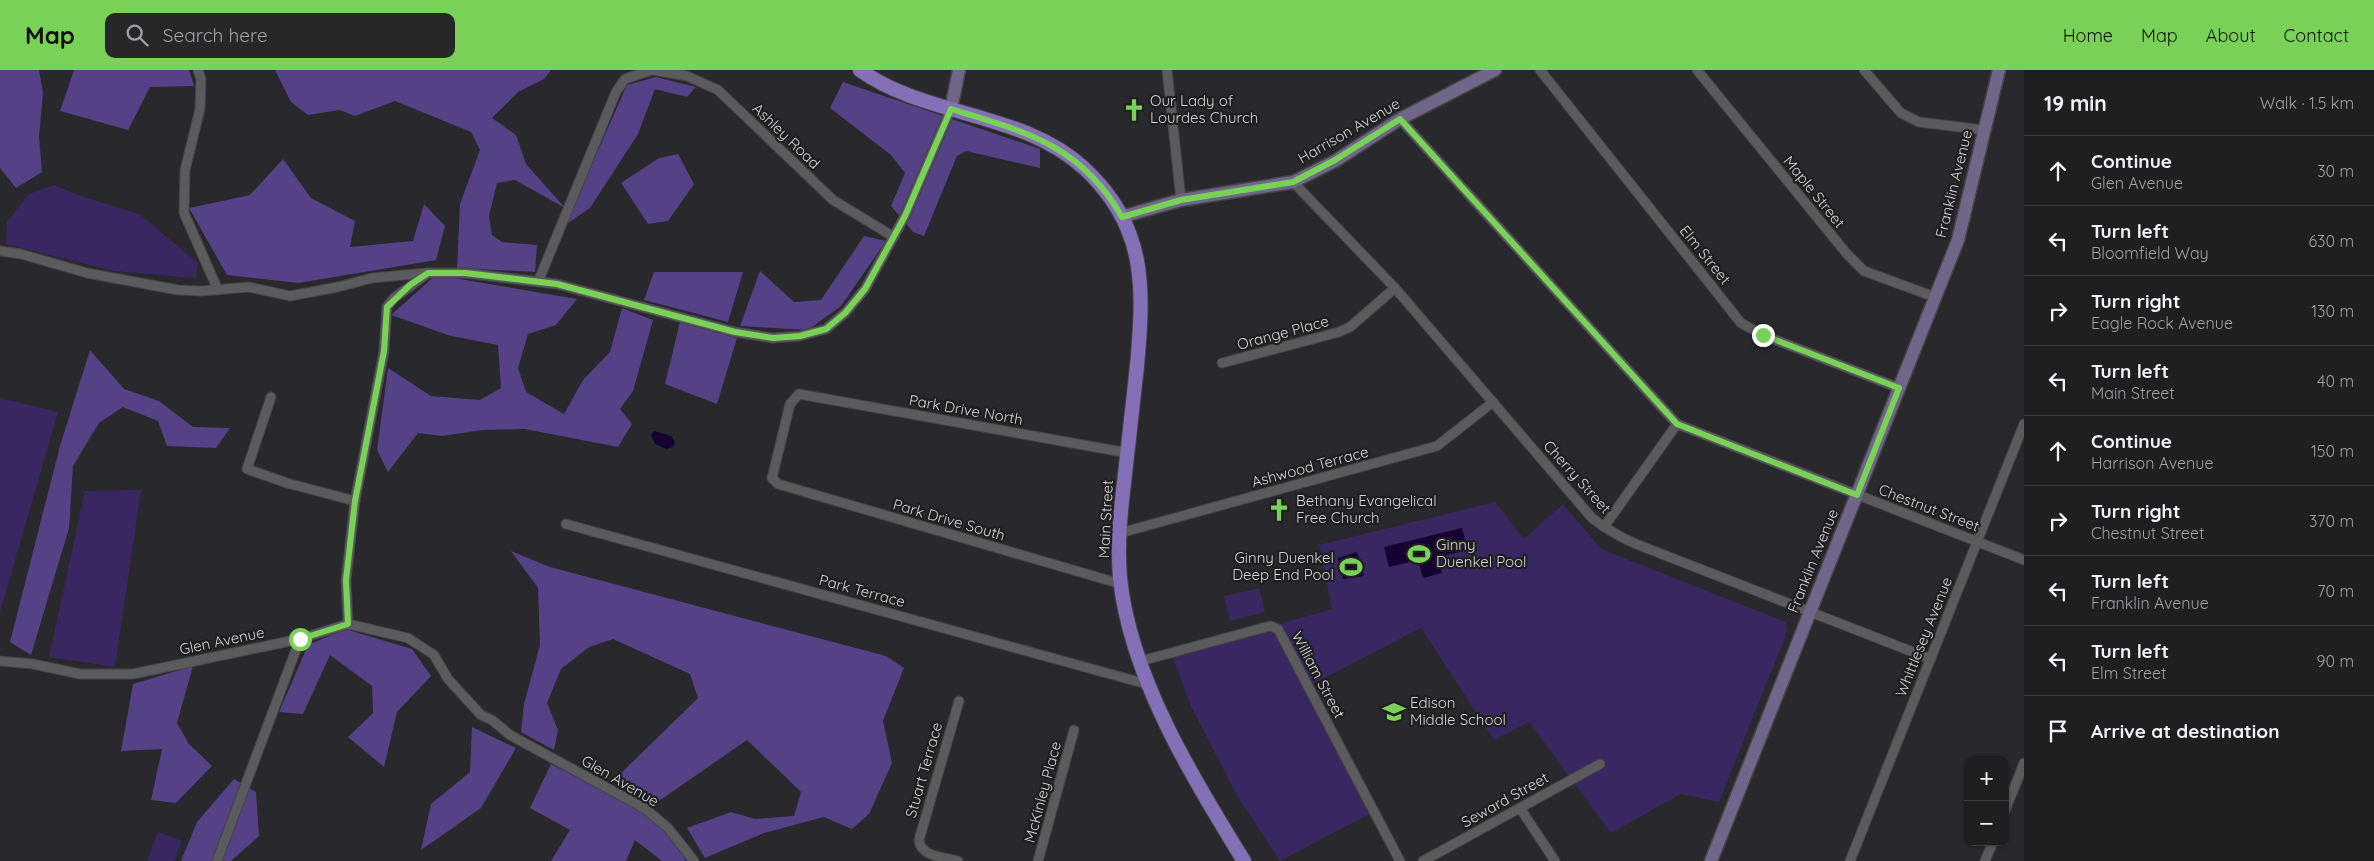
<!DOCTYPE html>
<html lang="en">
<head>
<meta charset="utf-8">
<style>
  body { margin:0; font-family:Quicksand,sans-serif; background:#27272a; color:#f1f3f6 }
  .controls { position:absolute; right:15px; bottom:15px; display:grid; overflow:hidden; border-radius:10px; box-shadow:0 1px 4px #0004 }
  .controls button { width:45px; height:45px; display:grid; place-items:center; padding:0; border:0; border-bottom:1px solid #3c3c3f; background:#1f1e21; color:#f1f3f6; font:25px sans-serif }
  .stop { position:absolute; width:15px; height:15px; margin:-11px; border:4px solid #79d157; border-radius:50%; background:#fff }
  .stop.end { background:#79d157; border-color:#fff; box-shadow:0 1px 5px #0008 }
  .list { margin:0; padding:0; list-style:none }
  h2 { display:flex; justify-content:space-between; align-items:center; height:65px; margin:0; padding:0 20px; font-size:21px }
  h2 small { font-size:16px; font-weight:400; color:#a1a2a5 }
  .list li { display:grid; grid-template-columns:32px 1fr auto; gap:15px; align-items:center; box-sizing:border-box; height:70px; padding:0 20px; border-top:1px solid #3c3c3f }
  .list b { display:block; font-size:19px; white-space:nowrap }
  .list p { margin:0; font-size:16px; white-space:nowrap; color:#a1a2a5 }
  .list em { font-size:16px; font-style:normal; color:#a1a2a5 }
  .icon { flex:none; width:28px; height:28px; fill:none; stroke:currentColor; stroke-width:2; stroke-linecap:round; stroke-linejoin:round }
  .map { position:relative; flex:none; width:2024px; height:791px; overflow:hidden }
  header { display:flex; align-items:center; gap:30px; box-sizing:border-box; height:70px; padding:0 25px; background:#79d157; color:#111 }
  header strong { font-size:24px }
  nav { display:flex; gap:28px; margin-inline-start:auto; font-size:18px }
  .search { width:350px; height:45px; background:#27272a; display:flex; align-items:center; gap:12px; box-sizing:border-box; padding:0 18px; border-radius:10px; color:#a1a2a5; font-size:19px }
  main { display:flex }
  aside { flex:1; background:#1f1e21 }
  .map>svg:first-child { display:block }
  .green { fill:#392762 }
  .forest { fill:#544186 }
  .water { fill:#150232 }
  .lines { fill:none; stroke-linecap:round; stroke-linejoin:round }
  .street-casing { stroke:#444346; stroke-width:11 }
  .secondary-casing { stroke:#444346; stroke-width:15 }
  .primary-casing { stroke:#444346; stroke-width:16 }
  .street { stroke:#5b5b5e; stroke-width:9 }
  .secondary { stroke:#6f668a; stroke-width:12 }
  .primary { stroke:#8370b6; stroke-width:14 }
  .route { stroke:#79d157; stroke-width:6 }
  .labels { text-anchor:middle; stroke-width:4.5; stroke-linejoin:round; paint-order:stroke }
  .poi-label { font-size:15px; fill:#d4d3d5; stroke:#1f1f22; text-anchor:start }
  .street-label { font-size:15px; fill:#d4d3d5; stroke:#1f1f22 }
</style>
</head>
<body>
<header>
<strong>Map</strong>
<div class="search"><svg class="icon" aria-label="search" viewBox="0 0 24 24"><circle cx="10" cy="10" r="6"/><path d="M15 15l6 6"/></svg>Search here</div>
<nav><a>Home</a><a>Map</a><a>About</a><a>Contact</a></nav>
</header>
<main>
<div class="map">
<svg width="2024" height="791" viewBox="0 0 2024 791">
  <rect width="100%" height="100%" fill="#29282c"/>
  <g class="green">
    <path d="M 54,115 L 84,127 L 139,144 L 198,193 L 196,208 L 114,201 L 6,174 L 7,152 L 29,124 Z"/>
    <path d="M 0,328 L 58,342 L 0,542 Z"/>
    <path d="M 141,420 L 115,597 L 49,587 L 85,421 Z"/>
    <path d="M 1495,432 L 1524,469 L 1563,434 L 1601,479 L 1786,552 L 1788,560 L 1719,732 L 1681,724 L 1611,763 L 1529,652 L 1494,670 L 1421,558 L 1309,616 L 1375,741 L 1280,791 L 1236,724 L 1191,636 L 1172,585 L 1332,539 L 1319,475 Z"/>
    <path d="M 1259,518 L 1265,542 L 1230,551 L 1224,526 Z"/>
    <path d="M 158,762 L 182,771 L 174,791 L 147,791 Z"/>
  </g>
  <g class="forest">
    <path d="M 0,0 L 39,0 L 43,23 L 39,67 L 42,102 L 16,118 L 0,98 Z"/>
    <path d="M 74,0 L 189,0 L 194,16 L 150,17 L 128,60 L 60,41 Z"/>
    <path d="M 275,0 L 551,0 L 544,9 L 518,22 L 492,48 L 516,65 L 526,94 L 565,138 L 515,110 L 497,113 L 489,146 L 492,165 L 502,172 L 537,175 L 535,202 L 457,198 L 460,134 L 480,80 L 471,62 L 395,31 L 355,46 L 340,40 L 308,45 L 291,32 Z"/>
    <path d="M 656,7 L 696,17 L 687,27 L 655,19 L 638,64 L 590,138 L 565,155 L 627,15 Z"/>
    <path d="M 843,12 L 1040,79 L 1040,98 L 966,81 L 957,86 L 924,166 L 913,162 L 891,136 L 905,103 L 891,85 L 830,38 Z"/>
    <path d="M 678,84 L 694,114 L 668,151 L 648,154 L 621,113 L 659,88 Z"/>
    <path d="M 283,89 L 311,128 L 355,151 L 350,177 L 413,171 L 424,134 L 445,156 L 436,190 L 298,213 L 227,205 L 189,138 L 250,125 Z"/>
    <path d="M 864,166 L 886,171 L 841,236 L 808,260 L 740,256 L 760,201 L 794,232 L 821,230 Z"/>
    <path d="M 654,202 L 743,202 L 728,252 L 644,230 Z"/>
    <path d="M 436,205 L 577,229 L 556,255 L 528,264 L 518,298 L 526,322 L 564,344 L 583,310 L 610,282 L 622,238 L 653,250 L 633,321 L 620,339 L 632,354 L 618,377 L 525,359 L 482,360 L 442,366 L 418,363 L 388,402 L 377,380 L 388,298 L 431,326 L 480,330 L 501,318 L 498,275 L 451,266 L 391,245 Z"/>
    <path d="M 680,252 L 737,268 L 717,334 L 665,314 Z"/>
    <path d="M 90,280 L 124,319 L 159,331 L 193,357 L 230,358 L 216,378 L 167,376 L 158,351 L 123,337 L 99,353 L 73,396 L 69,458 L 31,585 L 10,572 L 60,376 Z"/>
    <path d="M 511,481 L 550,497 L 886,586 L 904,598 L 883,651 L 892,693 L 869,744 L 852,759 L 824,747 L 764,763 L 705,788 L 687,758 L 731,742 L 755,749 L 794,746 L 801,722 L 747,670 L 656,733 L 615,709 L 698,628 L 690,604 L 613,569 L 589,577 L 561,599 L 547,633 L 558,660 L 554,680 L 521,662 L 524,634 L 540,575 L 538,518 Z"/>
    <path d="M 345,559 L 412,579 L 431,606 L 397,642 L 384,697 L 348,667 L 373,643 L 372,616 L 330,585 L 303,644 L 279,642 L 308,575 Z"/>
    <path d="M 193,596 L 177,653 L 189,674 L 212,696 L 176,733 L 151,730 L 162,679 L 121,681 L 133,614 Z"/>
    <path d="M 472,657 L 516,678 L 481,738 L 421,780 L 431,734 L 470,702 Z"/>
    <path d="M 551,694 L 646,743 L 676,773 L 686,791 L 662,791 L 635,770 L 626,791 L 551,791 L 570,760 L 530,738 Z"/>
    <path d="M 234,709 L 256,722 L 259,766 L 231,791 L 181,791 L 197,752 Z"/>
  </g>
  <g class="water">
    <path d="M 654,361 L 671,366 L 675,372 L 673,377 L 666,379 L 655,374 L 651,365 Z"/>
    <path d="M 1462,458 L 1468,480 L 1438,487 L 1442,503 L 1423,508 L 1418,490 L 1389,497 L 1384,477 Z"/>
    <path d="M 1357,482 L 1364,506 L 1343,509 L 1338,488 Z"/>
  </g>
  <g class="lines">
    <defs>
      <g id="street">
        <path d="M 198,0 L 201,9 L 200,39 L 185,100 L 184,143 L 218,220"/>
        <path d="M 653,0 L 687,6 L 718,20 L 833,130 L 894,167"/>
        <path d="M 1167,0 L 1181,130"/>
        <path d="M 1540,0 L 1741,253 L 1763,265 L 1899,318"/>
        <path d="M 1697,0 L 1847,184 L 1864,201 L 1935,227"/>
        <path d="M 1864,0 L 1901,43 L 1919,52 L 1984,60"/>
        <path d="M 1400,49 L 1677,354 L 2024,490"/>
        <path d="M 1293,112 L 1395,218 L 1592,448 C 1606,459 1620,467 1636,474 L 1931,589"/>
        <path d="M 0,181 L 21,184 L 87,203 L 178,220 L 202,221 L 249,217 L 290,226 L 338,217 L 372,208 L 427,203"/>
        <path d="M 538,212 L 616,22 L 625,9 L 652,0"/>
        <path d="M 1222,293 L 1339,262 L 1350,257 L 1395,218"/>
        <path d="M 271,327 L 247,399 L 287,413 L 355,431"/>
        <path d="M 566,454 L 1150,615"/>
        <path d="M 1604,457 L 1677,354"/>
        <path d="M 1120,463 L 1437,376 L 1493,332"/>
        <path d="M 1121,514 L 778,414 L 772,408 L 790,334 L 799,324 L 1128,383"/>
        <path d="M 348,554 L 346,510 L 355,431 L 384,281 L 387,237 L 394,228 L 428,203 L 465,203 L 557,214 L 735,262 L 773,268 L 800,266 L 826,259 L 845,243 L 865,219 L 905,146 L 951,39"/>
        <path d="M 0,591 L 33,594 L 80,604 L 133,604 L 300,569 L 348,554 L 408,568 L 434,585 L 448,609 L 481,645 L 492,650 L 510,665 L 644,738 L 668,758 L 694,791"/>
        <path d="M 1141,591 L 1270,556 L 1278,559 L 1400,791"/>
        <path d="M 1520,738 L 1555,791"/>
        <path d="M 2005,741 L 2024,693"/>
        <path d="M 217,791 L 300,569"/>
        <path d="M 958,791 C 943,787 921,787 919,770 L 959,631"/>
        <path d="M 1038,791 L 1074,660"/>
        <path d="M 1423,791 L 1600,694"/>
        <path d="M 1850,791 L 2024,354"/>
        <path d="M 1985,791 L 1993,772"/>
      </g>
      <g id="secondary">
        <path d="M 951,39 L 959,0"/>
        <path d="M 1121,147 L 1181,130 L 1293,112 L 1335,91 L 1400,49 L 1495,0"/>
        <path d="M 1711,791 L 1958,170 L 1999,0"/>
      </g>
      <path id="primary" d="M 860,0 C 927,48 1023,41 1085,99 C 1147,157 1144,218 1137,296 C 1133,332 1129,368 1125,404 C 1121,437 1117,474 1120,508 C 1130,606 1193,709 1244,791"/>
    </defs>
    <use href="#street" class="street-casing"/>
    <use href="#secondary" class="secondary-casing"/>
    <use href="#primary" class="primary-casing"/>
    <use href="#street" class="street"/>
    <use href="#secondary" class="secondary"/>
    <use href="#primary" class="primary"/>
  </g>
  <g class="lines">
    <path class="route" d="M 300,569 L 348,554 L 346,510 L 355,431 L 384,281 L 387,237 L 410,215 L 428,203 L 465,203 L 557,214 L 735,262 L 773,268 L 800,266 L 826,259 L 845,243 L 865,219 L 905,146 L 951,39 C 1025,62 1080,74 1122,147 L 1181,130 L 1293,112 L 1335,90 L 1400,49 L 1677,354 L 1857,425 L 1899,318 L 1763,265"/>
  </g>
  <defs>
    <symbol id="church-bare" viewBox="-9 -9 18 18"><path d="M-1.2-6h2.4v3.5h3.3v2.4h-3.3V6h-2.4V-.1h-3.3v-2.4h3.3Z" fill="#79d157" stroke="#1f1f22" stroke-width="2.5" paint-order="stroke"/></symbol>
    <symbol id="stadium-bare" viewBox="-9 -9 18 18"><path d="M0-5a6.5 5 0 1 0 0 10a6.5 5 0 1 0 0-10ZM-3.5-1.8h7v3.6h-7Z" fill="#79d157" stroke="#1f1f22" stroke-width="2.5" paint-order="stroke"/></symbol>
    <symbol id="school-bare" viewBox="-9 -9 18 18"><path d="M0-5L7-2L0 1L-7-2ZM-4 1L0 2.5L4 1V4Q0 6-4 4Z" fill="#79d157" stroke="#1f1f22" stroke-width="2.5" paint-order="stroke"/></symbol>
  </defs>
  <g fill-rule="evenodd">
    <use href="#church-bare" x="1118" y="24" width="32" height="32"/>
    <use href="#church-bare" x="1263" y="424" width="32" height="32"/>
    <use href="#stadium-bare" x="1403" y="468" width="32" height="32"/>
    <use href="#stadium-bare" x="1335" y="481" width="32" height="32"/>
    <use href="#school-bare" x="1378" y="626" width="32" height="32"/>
  </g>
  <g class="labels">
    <g class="poi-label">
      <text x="1150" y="36">Our Lady of<tspan x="1150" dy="17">Lourdes Church</tspan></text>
      <text x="1296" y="436">Bethany Evangelical<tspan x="1296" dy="17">Free Church</tspan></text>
      <text x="1436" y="480">Ginny<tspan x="1436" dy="17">Duenkel Pool</tspan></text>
      <text x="1334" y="493" text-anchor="end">Ginny Duenkel<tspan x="1334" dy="17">Deep End Pool</tspan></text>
      <text x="1410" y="638">Edison<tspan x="1410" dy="17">Middle School</tspan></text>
    </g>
    <g class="street-label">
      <text transform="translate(1349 61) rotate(-30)" y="5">Harrison Avenue</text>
      <text transform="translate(786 66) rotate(44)" y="5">Ashley Road</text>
      <text transform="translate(1954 114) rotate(-76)" y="5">Franklin Avenue</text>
      <text transform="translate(1814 122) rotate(51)" y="5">Maple Street</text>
      <text transform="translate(1705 185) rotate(51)" y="5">Elm Street</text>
      <text transform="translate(1283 263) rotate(-15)" y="5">Orange Place</text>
      <text transform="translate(966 340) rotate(10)" y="5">Park Drive North</text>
      <text transform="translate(1310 397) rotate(-15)" y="5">Ashwood Terrace</text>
      <text transform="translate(1577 407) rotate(48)" y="5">Cherry Street</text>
      <text transform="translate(1929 438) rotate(21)" y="5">Chestnut Street</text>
      <text transform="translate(1106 449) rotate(-87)" y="5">Main Street</text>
      <text transform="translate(949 450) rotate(16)" y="5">Park Drive South</text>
      <text transform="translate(1813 491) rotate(-68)" y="5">Franklin Avenue</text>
      <text transform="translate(862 521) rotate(15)" y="5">Park Terrace</text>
      <text transform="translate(1924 567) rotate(-68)" y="5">Whittlesey Avenue</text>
      <text transform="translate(222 571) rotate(-12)" y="5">Glen Avenue</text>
      <text transform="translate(1318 605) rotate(62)" y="5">William Street</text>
      <text transform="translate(924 700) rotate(-74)" y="5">Stuart Terrace</text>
      <text transform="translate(620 711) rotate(30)" y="5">Glen Avenue</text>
      <text transform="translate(1043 722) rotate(-75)" y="5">McKinley Place</text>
      <text transform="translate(1505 730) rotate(-29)" y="5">Seward Street</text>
    </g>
  </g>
</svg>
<div class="controls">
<button>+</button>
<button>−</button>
</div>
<div class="stop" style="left:300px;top:569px"></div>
<div class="stop end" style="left:1763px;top:265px"></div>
</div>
<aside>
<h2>19 min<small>Walk · 1.5 km</small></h2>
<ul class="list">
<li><svg class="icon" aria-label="ahead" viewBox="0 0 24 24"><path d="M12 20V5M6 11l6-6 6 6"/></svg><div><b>Continue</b><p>Glen Avenue</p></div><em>30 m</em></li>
<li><svg class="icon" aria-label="left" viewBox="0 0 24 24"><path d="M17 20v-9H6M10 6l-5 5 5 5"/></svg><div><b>Turn left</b><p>Bloomfield Way</p></div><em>630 m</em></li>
<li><svg class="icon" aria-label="right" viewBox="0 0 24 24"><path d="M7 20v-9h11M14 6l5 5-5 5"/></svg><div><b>Turn right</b><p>Eagle Rock Avenue</p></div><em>130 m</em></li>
<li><svg class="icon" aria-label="left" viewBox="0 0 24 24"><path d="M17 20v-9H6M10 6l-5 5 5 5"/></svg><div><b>Turn left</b><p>Main Street</p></div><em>40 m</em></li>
<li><svg class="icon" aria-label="ahead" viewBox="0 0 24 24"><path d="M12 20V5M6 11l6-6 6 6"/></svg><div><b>Continue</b><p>Harrison Avenue</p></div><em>150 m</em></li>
<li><svg class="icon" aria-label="right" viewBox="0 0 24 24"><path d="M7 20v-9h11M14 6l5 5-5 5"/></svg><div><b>Turn right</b><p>Chestnut Street</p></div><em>370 m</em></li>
<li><svg class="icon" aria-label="left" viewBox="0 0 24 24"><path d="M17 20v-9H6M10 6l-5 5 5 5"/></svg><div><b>Turn left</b><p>Franklin Avenue</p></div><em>70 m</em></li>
<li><svg class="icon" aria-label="left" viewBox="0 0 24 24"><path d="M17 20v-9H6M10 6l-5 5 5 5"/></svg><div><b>Turn left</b><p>Elm Street</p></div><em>90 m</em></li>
<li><svg class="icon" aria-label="arrive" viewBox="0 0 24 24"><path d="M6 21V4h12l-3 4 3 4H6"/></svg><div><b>Arrive at destination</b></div></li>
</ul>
</aside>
</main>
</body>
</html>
